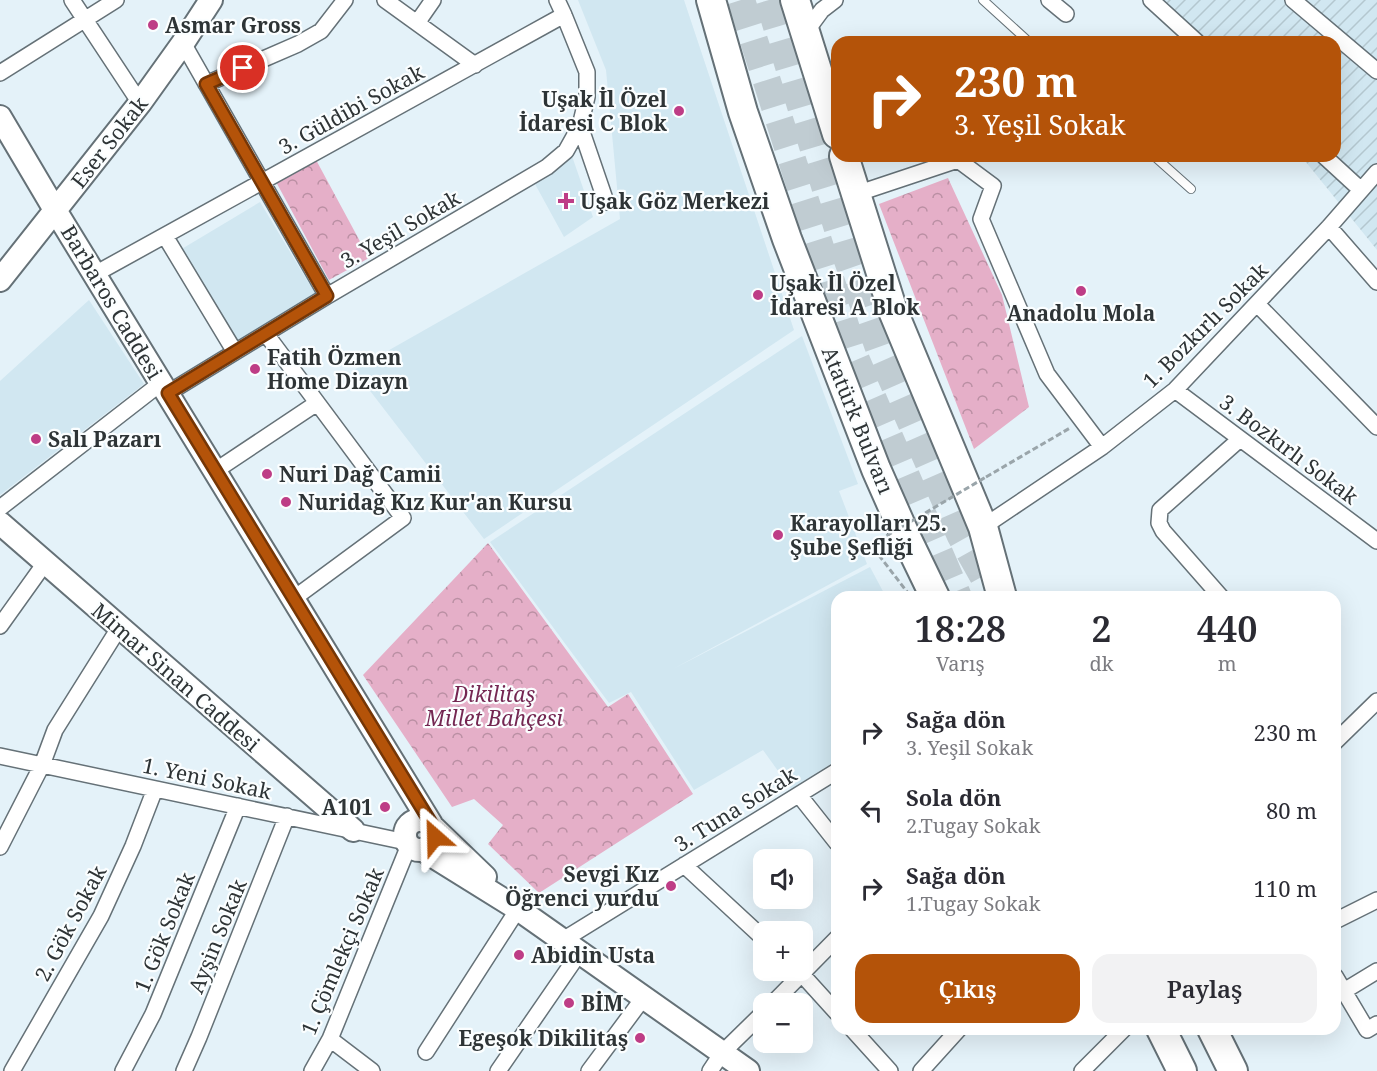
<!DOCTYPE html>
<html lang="tr">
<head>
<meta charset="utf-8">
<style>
  :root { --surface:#fff; --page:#f2f2f3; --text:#2b2b33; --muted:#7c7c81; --accent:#b45309 }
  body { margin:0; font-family:"Noto Serif",serif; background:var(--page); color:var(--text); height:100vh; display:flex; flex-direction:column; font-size:22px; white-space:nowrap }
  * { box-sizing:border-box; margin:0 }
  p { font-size:20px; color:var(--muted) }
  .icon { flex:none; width:33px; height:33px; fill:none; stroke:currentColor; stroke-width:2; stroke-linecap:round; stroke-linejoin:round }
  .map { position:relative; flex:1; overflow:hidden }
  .side { position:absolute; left:831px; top:591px; width:510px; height:444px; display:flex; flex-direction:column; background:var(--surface); border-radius:18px; box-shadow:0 6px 24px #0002 }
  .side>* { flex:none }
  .hud { position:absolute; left:831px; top:36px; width:510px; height:126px; border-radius:18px; box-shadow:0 6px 24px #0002; background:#b45309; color:#fff; overflow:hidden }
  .tools { position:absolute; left:753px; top:849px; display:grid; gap:12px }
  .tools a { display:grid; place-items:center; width:60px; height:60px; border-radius:12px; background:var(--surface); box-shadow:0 6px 24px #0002; font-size:30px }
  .pin { position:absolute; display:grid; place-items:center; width:51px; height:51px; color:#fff; margin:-26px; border:3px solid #fff; border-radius:50%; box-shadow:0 2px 6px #0007 }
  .me { position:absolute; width:66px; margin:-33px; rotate:335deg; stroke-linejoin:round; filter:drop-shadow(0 0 4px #0008) }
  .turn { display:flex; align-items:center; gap:21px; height:126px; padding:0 24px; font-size:27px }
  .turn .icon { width:78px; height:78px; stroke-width:2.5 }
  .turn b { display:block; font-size:42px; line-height:51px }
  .eta { display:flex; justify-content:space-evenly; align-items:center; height:102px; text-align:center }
  .eta b { font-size:36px; font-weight:600; line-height:42px }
  .cta { display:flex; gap:12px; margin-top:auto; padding:12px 24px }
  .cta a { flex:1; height:69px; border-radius:18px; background:var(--accent); color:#fff; font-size:24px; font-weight:600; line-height:69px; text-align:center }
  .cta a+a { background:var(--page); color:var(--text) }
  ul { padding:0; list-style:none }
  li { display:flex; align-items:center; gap:18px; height:78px; padding:0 24px }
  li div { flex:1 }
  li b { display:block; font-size:22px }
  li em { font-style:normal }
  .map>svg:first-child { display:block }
  .built { fill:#d1e7f1 }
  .industrial { fill:url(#industrial-furrows) }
  .park { fill:url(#park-crowns) }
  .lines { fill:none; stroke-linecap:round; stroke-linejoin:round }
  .highway-tunnel { stroke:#c0ccd2; stroke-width:28; stroke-dasharray:28 14; stroke-linecap:butt }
  .lane-casing { stroke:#657177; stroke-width:10 }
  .street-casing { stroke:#657177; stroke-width:18 }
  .secondary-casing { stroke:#657177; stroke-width:26 }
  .highway-casing { stroke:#657177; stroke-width:32 }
  .path { stroke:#9aa5aa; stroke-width:3; stroke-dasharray:6 3; stroke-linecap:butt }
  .lane { stroke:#fff; stroke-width:8 }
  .street { stroke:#fff; stroke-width:15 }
  .secondary { stroke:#fff; stroke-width:22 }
  .highway { stroke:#fff; stroke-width:28 }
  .path-bridge { stroke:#9aa5aa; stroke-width:3; stroke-dasharray:6 3; stroke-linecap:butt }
  .route-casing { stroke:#753606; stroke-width:15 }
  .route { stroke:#b45309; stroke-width:10 }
  .poi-dot { fill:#be3d86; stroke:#fbfeff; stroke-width:2 }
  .labels { text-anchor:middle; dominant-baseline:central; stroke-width:4.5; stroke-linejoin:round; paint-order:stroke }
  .poi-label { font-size:21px; font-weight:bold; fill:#2e3436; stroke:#fbfeff; text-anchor:start }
  .street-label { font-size:21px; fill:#2e3436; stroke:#fbfeff }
  .park-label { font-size:21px; font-style:italic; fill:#742752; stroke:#fbfeff }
</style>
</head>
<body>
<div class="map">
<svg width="1377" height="1071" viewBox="0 0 1377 1071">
  <defs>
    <pattern id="industrial-furrows" width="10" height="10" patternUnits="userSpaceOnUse" patternTransform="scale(1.5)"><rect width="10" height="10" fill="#d1e7f1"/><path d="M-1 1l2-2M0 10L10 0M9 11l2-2" fill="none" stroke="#b4c7cf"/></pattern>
    <pattern id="park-crowns" width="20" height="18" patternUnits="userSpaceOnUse" patternTransform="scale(1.5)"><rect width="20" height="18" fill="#e5afc8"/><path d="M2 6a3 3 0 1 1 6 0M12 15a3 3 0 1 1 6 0" fill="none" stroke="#ba8fa3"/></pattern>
  </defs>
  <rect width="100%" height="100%" fill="#e4f2f9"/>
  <path class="built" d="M578,0H684L794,330L484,539L354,370L620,219L606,70Z
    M572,156L593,217L564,237L535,184Z
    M260,202L316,295L236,343L180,250Z
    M89,300L144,384L0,495V381Z
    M802,336L858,484L839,491L867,564L673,669L870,567L886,597H837V760L791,789L763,750L694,790L631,692L609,703L490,542Z"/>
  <path class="industrial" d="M1162,0H1377V250L1301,156H1335V42H1209Z"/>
  <path class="park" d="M315,158L369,258L329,280L275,180Z
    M948,178L1002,295L1029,407L974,449L879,204Z
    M488,543L608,707L628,694L693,794L539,893L488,844L503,825L474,799L452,807L363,675Z"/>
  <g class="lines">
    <path class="highway-tunnel" d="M741,0L856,360L958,597
      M769,0L845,252L882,356L961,536L995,597"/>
    <defs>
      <path id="lane" d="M983,0L1029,42
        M1154,156L1191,189"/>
      <path id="street" d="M72,0L140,103
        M385,0L475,65
        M557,0L564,15L587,72V97L580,126L606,202
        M1049,0L1066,14
        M1151,0L1197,42
        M1293,0L1377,71
        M417,23L433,0
        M805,33L822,10L835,0
        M183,43L327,296
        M0,73L116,0
        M206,84L298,44L321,31L345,0
        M1324,156L1361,190
        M856,194L958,160L993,186L981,219L1047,374L1102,447
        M1329,227L1377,282
        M165,236L235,352
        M95,274L564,15
        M1257,304L1377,427
        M266,334L403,518L293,599
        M1175,390L1377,541
        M168,393L327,296L547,167L566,151L580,126
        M215,471L317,403
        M0,508L161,383
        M983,527L1102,447L1175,390L1329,227L1377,172
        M1221,597L1163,531L1159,523L1160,510L1240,439
        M0,626L45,563
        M1335,742L1377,701
        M0,756L406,842
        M799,795L837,843
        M0,847L42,765L55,730L119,628
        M684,865L764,939
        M1335,921L1377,900
        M563,940L837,771
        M798,970L837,1013
        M1335,976L1367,1030L1377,1024
        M1344,991L1377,971
        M772,1004L837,938
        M852,1029L890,1071
        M330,1039L372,1071
        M426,1052L518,909
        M12,1071L101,916L133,846L155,789
        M123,1071L153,1014L238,806
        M184,1071L199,1037L287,816
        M312,1071L330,1039L409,845
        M498,1071L580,952
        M589,1071L644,997
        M710,1071L722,1053L764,1012
        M921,1071L959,1029
        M1082,1071L1124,1029"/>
      <path id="secondary" d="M0,117L55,210L431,824
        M0,280L140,103L183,43L211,0
        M0,523L353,830
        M405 835a15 15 0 1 1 30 0a15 15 0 1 1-30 0Z
        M434,828L485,877
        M423,850L518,909L748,1071"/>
      <path id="highway" d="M711,0L743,112L787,239L876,469L906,537L935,597
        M795,0L837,134
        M844,156L893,311L983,527L1002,597
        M1161,1029L1182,1071
        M1212,1029L1233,1071"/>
    </defs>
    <use href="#lane" class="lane-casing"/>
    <use href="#street" class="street-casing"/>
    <use href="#secondary" class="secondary-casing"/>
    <use href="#highway" class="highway-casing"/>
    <path class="path" d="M986,477L1070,428
      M885,542L871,545L908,593"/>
    <use href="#lane" class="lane"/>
    <use href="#street" class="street"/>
    <use href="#secondary" class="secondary"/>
    <use href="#highway" class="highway"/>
    <path class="path-bridge" d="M871,545L986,477"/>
  </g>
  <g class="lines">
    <defs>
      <path id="route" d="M243,68L206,84L327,296L168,393L434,828L435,837"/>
    </defs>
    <use href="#route" class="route-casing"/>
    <use href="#route" class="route"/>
  </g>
  <g class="poi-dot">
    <circle cx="153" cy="25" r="6"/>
    <circle cx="679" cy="111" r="6"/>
    <path d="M563 192h6v6h6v6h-6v6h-6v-6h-6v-6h6z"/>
    <circle cx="1081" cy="291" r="6"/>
    <circle cx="758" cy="295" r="6"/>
    <circle cx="255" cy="369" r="6"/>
    <circle cx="36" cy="439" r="6"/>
    <circle cx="267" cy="474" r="6"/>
    <circle cx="286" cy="502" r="6"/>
    <circle cx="778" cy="535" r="6"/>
    <circle cx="385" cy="807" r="6"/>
    <circle cx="671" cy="886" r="6"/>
    <circle cx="519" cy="955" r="6"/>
    <circle cx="569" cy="1003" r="6"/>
    <circle cx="640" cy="1038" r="6"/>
  </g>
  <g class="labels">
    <g class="poi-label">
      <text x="165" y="25">Asmar Gross</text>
      <text x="667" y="99" text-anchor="end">Uşak İl Özel<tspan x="667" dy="24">İdaresi C Blok</tspan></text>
      <text x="580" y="201">Uşak Göz Merkezi</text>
      <text x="770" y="283">Uşak İl Özel<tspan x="770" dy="24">İdaresi A Blok</tspan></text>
      <text x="1081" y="313" text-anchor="middle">Anadolu Mola</text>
      <text x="267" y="357">Fatih Özmen<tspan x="267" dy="24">Home Dizayn</tspan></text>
      <text x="48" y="439">Salı Pazarı</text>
      <text x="279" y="474">Nuri Dağ Camii</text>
      <text x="298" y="502">Nuridağ Kız Kur'an Kursu</text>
      <text x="790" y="523">Karayolları 25.<tspan x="790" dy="24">Şube Şefliği</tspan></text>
      <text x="373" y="807" text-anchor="end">A101</text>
      <text x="659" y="874" text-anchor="end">Sevgi Kız<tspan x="659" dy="24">Öğrenci yurdu</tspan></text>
      <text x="531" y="955">Abidin Usta</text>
      <text x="581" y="1003">BİM</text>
      <text x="628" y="1038" text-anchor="end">Egeşok Dikilitaş</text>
    </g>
    <g class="street-label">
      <text transform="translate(351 109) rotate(-29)">3. Güldibi Sokak</text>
      <text transform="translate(109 142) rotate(-52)">Eser Sokak</text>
      <text transform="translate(400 229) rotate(-30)">3. Yeşil Sokak</text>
      <text transform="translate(112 302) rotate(59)">Barbaros Caddesi</text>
      <text transform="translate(1205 325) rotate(-45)">1. Bozkırlı Sokak</text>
      <text transform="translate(858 420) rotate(68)">Atatürk Bulvarı</text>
      <text transform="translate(1289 449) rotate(37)">3. Bozkırlı Sokak</text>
      <text transform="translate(176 677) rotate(41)">Mimar Sinan Caddesi</text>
      <text transform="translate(207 778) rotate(12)">1. Yeni Sokak</text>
      <text transform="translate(735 809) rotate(-32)">3. Tuna Sokak</text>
      <text transform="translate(70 923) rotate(-62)">2. Gök Sokak</text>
      <text transform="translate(164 932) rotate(-68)">1. Gök Sokak</text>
      <text transform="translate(217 936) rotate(-68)">Ayşin Sokak</text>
      <text transform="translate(342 951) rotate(-67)">1. Çömlekçi Sokak</text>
    </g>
    <g class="park-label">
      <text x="494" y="694">Dikilitaş<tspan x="494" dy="24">Millet Bahçesi</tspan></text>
    </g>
  </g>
</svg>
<div class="tools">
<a><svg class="icon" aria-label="sound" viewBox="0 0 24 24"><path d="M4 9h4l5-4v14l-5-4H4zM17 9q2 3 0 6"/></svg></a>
<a>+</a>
<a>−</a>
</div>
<div class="pin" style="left:243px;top:68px;background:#d93025"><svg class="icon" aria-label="arrive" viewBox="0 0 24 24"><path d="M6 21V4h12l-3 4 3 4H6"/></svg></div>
<svg class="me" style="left:435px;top:837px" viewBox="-20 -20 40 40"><path d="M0-17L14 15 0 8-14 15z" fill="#b45309" stroke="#fff" stroke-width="4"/></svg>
<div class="hud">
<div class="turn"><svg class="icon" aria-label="right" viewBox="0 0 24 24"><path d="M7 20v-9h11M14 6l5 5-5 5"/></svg><div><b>230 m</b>3. Yeşil Sokak</div></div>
</div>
<section class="side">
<div class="eta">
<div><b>18:28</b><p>Varış</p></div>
<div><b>2</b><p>dk</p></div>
<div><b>440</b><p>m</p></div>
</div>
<ul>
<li><svg class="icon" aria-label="right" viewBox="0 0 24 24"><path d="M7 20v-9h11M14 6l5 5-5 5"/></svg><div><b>Sağa dön</b><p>3. Yeşil Sokak</p></div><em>230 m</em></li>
<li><svg class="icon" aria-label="left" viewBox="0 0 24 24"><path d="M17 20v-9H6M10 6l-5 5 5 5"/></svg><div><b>Sola dön</b><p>2.Tugay Sokak</p></div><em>80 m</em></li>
<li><svg class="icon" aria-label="right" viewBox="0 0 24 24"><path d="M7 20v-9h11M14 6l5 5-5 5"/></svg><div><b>Sağa dön</b><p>1.Tugay Sokak</p></div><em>110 m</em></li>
</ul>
<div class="cta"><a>Çıkış</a><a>Paylaş</a></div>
</section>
</div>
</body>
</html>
